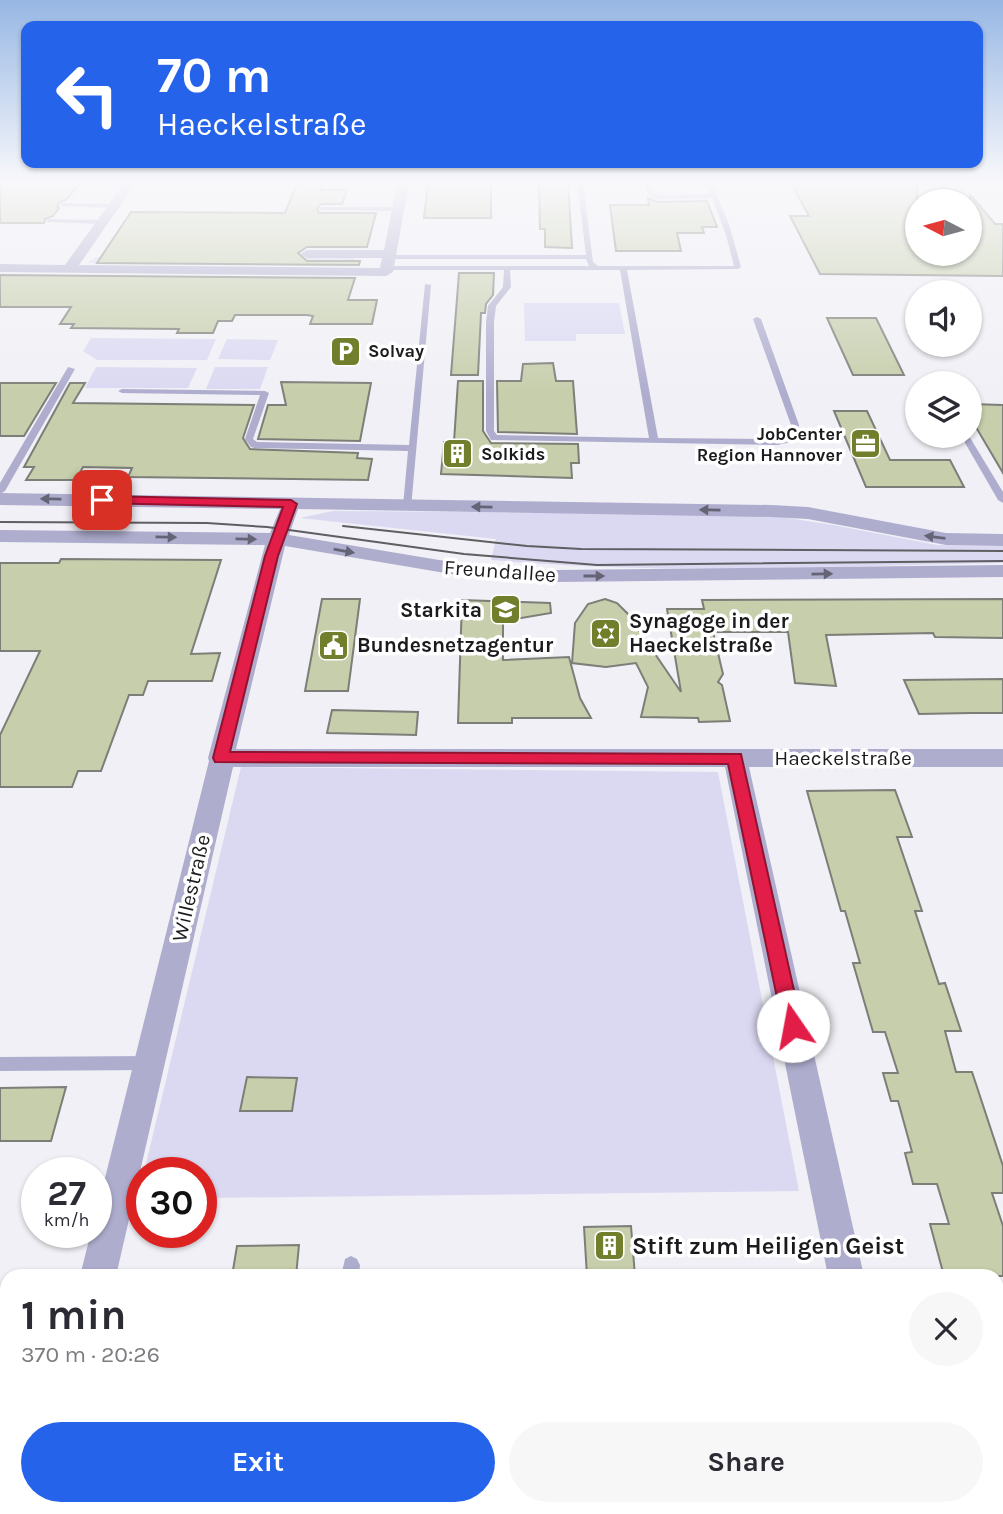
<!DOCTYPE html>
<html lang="en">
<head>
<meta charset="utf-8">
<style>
  :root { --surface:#fff; --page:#f7f7f7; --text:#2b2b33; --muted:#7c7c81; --accent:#2563eb }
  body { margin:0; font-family:Karla,sans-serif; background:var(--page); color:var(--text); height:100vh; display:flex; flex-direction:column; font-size:26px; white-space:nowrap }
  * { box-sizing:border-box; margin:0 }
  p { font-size:23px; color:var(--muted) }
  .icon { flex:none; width:38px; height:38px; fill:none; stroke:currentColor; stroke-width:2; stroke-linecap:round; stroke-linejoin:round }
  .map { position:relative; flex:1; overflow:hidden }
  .panel { position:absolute; left:0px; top:1269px; width:1004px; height:247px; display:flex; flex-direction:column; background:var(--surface); border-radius:21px 21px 0 0; box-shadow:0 2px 5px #0004 }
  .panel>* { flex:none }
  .hud { position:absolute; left:21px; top:21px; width:962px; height:147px; border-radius:14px; box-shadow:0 2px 5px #0004; background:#2563eb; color:#fff; overflow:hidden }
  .needle { width:46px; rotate:276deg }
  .controls { position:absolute; left:905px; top:189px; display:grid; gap:14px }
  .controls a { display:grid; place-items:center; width:77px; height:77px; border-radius:50%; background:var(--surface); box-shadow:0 2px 5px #0004; font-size:35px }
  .speed { position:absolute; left:21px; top:1157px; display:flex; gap:14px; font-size:35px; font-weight:700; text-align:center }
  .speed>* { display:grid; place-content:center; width:91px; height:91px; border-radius:50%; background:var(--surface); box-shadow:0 2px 5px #0004; line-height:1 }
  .speed small { font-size:18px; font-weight:400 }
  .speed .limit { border:10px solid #d22; background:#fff; color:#111 }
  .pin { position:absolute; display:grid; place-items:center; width:60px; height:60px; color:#fff; margin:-30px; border-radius:14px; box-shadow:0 4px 10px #0006 }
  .me { position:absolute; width:77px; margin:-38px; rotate:348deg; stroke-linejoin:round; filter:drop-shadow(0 0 5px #0008) }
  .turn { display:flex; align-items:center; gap:24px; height:147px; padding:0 21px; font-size:32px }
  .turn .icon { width:91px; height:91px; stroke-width:2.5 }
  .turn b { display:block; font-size:49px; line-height:60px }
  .round { display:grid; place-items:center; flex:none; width:74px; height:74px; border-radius:37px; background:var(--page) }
  .summary { display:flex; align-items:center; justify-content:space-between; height:119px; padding:0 21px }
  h1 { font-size:42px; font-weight:700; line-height:52px }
  .button { display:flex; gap:14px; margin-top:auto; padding:14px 21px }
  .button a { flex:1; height:80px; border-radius:42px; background:var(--accent); color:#fff; font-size:28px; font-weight:700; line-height:80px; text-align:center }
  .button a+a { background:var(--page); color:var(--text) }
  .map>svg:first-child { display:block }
  .green { fill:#dbd9f2 }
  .building { fill:#c6ceab; stroke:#7c7e78; stroke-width:2 }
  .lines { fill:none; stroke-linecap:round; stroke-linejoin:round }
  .service { fill:#afadce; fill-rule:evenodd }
  .minor { fill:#afadce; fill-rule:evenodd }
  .tram { stroke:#5f5e62; stroke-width:2 }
  .oneway { fill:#656476 }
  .route { fill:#e11d48; stroke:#92132f; stroke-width:2 }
  .labels { text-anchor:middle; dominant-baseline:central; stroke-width:7; stroke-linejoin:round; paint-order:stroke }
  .far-poi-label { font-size:18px; font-weight:bold; fill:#1b1a1d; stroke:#fff; text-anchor:start }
  .street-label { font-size:21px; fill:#1b1a1d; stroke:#fff }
  .poi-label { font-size:21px; font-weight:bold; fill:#1b1a1d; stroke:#fff; text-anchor:start }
  .near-poi-label { font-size:24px; font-weight:bold; fill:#1b1a1d; stroke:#fff; text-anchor:start }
</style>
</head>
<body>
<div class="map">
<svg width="1003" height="1514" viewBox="0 0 1003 1514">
  <rect width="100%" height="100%" fill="#f0f0f6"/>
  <path class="green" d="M96,257L352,258L360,261L350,266L87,263Z
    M524,303H619L625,334H576V341H525Z
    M91,338L216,339L207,360H97L83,351Z
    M227,339L278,340L270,360L218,359Z
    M96,367L197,368L188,388H85Z
    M215,367H268L260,389H206Z
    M333,511L727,514L781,517L833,525L937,545L1003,546V563C833,566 661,575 491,560L496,539L300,518Z
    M241,767L718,772L799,1191L201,1198V1172H144Z"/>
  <path class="building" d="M0,183H80L66,200L60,202L57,206L59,208L53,216L45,219L44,223H0Z
    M297,183H323L321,190H347L342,204H321L317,209L319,213H376L367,247H307L298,253L307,261H360L359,265L97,263L131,212L285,213Z
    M428,183H491V218H424Z
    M539,183H568L572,248L545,247V229H540Z
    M791,183H917V254H970V194L995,224H1003V276L820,274L790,216H809Z
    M648,198L657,202L707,201L717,227H702L704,233H677L681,251H616L610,205H649Z
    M459,273H494L493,295L486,304L485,313H481L478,375H451Z
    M0,275L355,278L348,300H377L372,324H310L313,316L307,315H235L232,321H218L213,333H177L179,329L71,328L74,324H60L71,307H0Z
    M827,318H876L904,375H853Z
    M553,363L556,381H573L577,434L498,432L497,381H521L523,364Z
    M458,381H483V431L491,443L578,444L579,463H571L572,478L441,474L444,442H454Z
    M281,382L371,383L360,441L258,439L268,405H286Z
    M0,383H56L24,436H0Z
    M70,383H85L73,403L254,405L243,438L250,449L358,453L357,458L372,459L368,480L128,477L132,468L83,467L76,480H26L34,467H24Z
    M970,404L1003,405V473L970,417Z
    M834,411H867L890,460H950L964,487H866Z
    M61,559L221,560L191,654L220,653L212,681H148L143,695H129L101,771H78L72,787H0V735L40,651H0V563H59Z
    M322,599H360L348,691H305Z
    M605,599L617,603L627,613L681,692L667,609H704L702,600L1003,599V638L935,637L933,633L826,635L836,686L795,683L788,632H713L723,674L718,682L722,685L730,721L699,722L698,718L641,717L648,687L636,663L606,667L572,663L575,623L588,604Z
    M462,600L550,603L551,613L503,621V660L569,657L580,698L591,718H512V723H458Z
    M1003,679V713H971L919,714L904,680Z
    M332,710L418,712L416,735L327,733Z
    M895,790L912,837H897L922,911H915L939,984L945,983L961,1031H945L956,1072H972L1003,1166V1193H992L1003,1226V1276H944L930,1224H949L937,1184H913L905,1153L912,1152L898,1101H891L883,1073H898L885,1032H873L853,963H860L845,911H841L807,791Z
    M247,1077L297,1078L292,1111H240Z
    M66,1087L51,1141H0V1088Z
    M631,1226L635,1276H587L584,1227Z
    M299,1245L296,1276H232L237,1246Z"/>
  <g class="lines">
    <path class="service" d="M577,183H583L593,262L598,266H734L726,235L712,198L657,199L648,195L645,183H649L653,193L658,195L710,194L705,183H711L729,224L741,267L738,269L627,270L658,438L777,439L789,437L791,425L753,319L757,317L761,319L799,425L796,441L777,445L491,440L486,431V322L488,306L503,287L504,270H387L384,268L387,266H589L586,259H390L387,257L390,255H586ZM510,270H620L649,438L497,435L494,431V322L496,306L511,287Z
      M62,203L113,204L116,206L113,208L60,206Z
      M321,207H399L402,209L399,211L319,210Z
      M49,219L101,220L104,222L101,224L47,222L46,221Z
      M425,284L431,285L411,508H405L403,506L408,451L254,448L251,447L245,439L260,395L122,393L118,391L122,389L265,391L269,393L253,439L257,442L409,445Z
      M68,367L75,369L5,491L0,494V483Z
      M961,436H969L1003,492V503L998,500Z
      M150,1056L156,1058L158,1063L156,1068L150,1070L0,1071V1057Z
      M351,1256L357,1259L360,1265L359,1276H341L345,1259Z
      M319,1508H339L338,1514H318Z"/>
    <path class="minor" d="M124,183H136L79,265L380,268L382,258H307L300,254L307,250H384L397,183H409L393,272L386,276L0,272V264L65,265Z
      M0,493L771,505L808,507L946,533L1003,534V546L946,545L808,519L771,517L298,509L289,535L463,564L557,570L1003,565V577L557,582L463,576L285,546L236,749H1003V767H749L864,1276H828L725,767H233L116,1276H80L91,1232H96V1214L209,761L208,758L265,545L0,542V530L270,533L280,509L0,505Z
      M19,1508H60L59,1514H17Z
      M876,1508H917L918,1514H876Z"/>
    <path class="tram" d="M0,522L207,523L267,527L464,554L597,565L1003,561
      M343,526L527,546L581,549L1003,551"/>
  </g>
  <defs><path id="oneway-solid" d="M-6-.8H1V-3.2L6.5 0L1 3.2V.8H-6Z" transform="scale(1.75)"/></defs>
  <g class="oneway">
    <use href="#oneway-solid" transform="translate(51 499) rotate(-179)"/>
    <use href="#oneway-solid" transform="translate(482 507) rotate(-179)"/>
    <use href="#oneway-solid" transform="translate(710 510) rotate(-179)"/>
    <use href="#oneway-solid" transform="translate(166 537) rotate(1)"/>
    <use href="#oneway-solid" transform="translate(935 537) rotate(-173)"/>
    <use href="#oneway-solid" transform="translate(246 539) rotate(1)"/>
    <use href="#oneway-solid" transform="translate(344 551) rotate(10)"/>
    <use href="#oneway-solid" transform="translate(822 574) rotate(-1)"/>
    <use href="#oneway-solid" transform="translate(594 576)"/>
  </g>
  <linearGradient id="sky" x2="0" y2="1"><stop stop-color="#97b7e4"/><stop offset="0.46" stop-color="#f8f8fb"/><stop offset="1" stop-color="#f8f8fb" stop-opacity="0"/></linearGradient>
  <rect width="1003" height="395" fill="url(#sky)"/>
  <path class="route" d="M102,496L291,500L297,504L278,556L230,752L741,754L802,1026L800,1032L793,1035L786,1032L783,1026L728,764L215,762L213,758L265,556L283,507L97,503V498Z"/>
  <defs>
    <symbol id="parking-square" viewBox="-11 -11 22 22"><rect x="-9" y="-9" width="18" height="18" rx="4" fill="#717e2c" stroke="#fff"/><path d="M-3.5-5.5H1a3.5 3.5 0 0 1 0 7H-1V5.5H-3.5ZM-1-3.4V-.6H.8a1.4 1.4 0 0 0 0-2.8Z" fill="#fff"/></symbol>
    <symbol id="office-square" viewBox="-11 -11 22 22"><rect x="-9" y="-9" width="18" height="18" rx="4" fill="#717e2c" stroke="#fff"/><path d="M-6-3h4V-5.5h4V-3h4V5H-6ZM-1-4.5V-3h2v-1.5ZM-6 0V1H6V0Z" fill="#fff"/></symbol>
    <symbol id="building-square" viewBox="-11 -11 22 22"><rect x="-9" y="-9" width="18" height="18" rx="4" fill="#717e2c" stroke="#fff"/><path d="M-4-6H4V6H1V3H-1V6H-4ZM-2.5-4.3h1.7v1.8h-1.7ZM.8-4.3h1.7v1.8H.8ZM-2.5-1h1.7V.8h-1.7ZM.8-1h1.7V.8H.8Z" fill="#fff"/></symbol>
    <symbol id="school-square" viewBox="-11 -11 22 22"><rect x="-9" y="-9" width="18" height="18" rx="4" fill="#717e2c" stroke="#fff"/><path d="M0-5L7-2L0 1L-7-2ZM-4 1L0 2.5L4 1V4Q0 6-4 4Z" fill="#fff"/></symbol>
    <symbol id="synagogue-square" viewBox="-11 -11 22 22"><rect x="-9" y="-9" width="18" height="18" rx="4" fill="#717e2c" stroke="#fff"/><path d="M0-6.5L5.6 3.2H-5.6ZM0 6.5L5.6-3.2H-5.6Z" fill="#fff"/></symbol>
    <symbol id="civic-square" viewBox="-11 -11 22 22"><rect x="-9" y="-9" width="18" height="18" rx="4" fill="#717e2c" stroke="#fff"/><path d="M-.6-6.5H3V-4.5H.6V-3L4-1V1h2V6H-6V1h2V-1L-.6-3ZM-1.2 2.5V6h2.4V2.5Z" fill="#fff"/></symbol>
  </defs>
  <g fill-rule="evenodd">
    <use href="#parking-square" x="328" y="334" width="35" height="35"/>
    <use href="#office-square" x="848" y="426" width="35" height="35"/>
    <use href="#building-square" x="440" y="436" width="35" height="35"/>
    <use href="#school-square" x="488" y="592" width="35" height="35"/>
    <use href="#synagogue-square" x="588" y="616" width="35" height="35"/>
    <use href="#civic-square" x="316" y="628" width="35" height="35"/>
    <use href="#building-square" x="592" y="1228" width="35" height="35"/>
  </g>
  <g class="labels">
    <g class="far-poi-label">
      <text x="368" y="351">Solvay</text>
      <text x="842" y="434" text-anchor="end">JobCenter<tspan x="842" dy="21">Region Hannover</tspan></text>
      <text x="481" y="454">Solkids</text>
    </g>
    <g class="street-label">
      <text transform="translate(500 571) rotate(4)">Freundallee</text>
      <text x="843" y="758">Haeckelstraße</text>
      <text transform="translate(191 888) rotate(-77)">Willestraße</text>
    </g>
    <g class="poi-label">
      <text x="482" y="610" text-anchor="end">Starkita</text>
      <text x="629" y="621">Synagoge in der<tspan x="629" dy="24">Haeckelstraße</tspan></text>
      <text x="357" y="645">Bundesnetzagentur</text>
    </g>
    <g class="near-poi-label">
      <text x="632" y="1246">Stift zum Heiligen Geist</text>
    </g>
  </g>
</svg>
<div class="controls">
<a><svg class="needle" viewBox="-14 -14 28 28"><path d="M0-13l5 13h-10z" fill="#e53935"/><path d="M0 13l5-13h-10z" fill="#7c7c81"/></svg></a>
<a><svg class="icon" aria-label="sound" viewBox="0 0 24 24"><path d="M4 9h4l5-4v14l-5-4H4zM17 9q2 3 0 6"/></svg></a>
<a><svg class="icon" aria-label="layers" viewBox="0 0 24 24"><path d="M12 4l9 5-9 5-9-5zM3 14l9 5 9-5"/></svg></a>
</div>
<div class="speed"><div>27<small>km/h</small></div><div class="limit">30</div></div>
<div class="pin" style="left:102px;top:500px;background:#d93025"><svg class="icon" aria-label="arrive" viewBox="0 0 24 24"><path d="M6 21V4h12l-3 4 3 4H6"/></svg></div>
<svg class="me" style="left:793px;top:1026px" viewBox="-20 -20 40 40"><circle r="19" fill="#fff"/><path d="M0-13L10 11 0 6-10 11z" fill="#e11d48"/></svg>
<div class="hud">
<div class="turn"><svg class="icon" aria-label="left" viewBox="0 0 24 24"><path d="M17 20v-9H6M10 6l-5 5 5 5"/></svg><div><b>70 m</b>Haeckelstraße</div></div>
</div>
<section class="panel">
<div class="summary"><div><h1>1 min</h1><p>370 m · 20:26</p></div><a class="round"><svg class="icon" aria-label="close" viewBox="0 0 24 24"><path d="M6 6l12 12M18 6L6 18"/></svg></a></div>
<div class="button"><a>Exit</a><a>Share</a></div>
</section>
</div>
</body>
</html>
